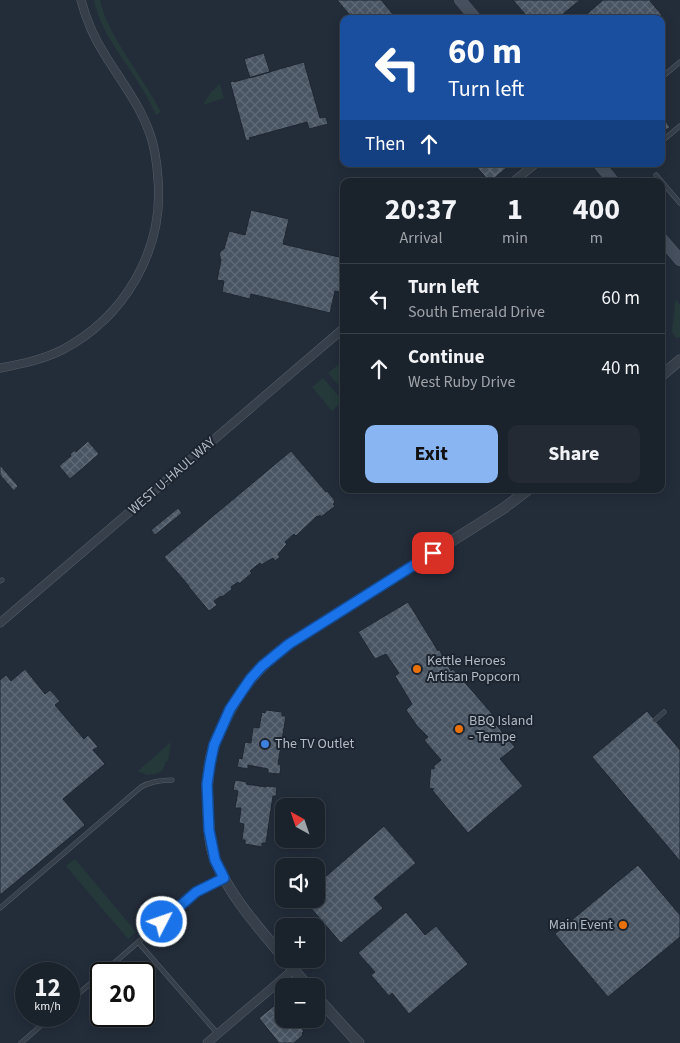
<!DOCTYPE html>
<html lang="en">
<head>
<meta charset="utf-8">
<style>
  :root { --surface:#1a222c; --page:#232a34; --text:#f1f3f6; --muted:#9fa4a9; --line:#383f48; --accent:#89b6f3 }
  body { margin:0; font-family:"Source Sans 3",sans-serif; background:var(--page); color:var(--text); height:100vh; display:flex; flex-direction:column; font-size:19px; white-space:nowrap }
  * { box-sizing:border-box; margin:0 }
  p { font-size:16px; color:var(--muted) }
  .icon { flex:none; width:28px; height:28px; fill:none; stroke:currentColor; stroke-width:2; stroke-linecap:round; stroke-linejoin:round }
  .map { position:relative; flex:1; overflow:hidden }
  .side { position:absolute; left:340px; top:178px; width:325px; height:315px; display:flex; flex-direction:column; background:var(--surface); border-radius:10px; box-shadow:0 2px 12px #0003,0 0 0 1px var(--line) }
  .side>* { flex:none }
  .top-card { position:absolute; left:340px; top:15px; width:325px; height:152px; border-radius:10px; box-shadow:0 2px 12px #0003,0 0 0 1px var(--line); background:#1a4fa0; color:#fff; overflow:hidden }
  .needle { width:32px; rotate:320deg }
  .fabs { position:absolute; left:275px; top:798px; display:grid; gap:10px }
  .fabs a { display:grid; place-items:center; width:50px; height:50px; border-radius:10px; background:var(--surface); box-shadow:0 2px 12px #0003,0 0 0 1px var(--line); font-size:25px }
  .speed { position:absolute; left:15px; top:962px; display:flex; gap:10px; font-size:25px; font-weight:700; text-align:center }
  .speed>* { display:grid; place-content:center; width:65px; height:65px; border-radius:50%; background:var(--surface); box-shadow:0 2px 12px #0003,0 0 0 1px var(--line); line-height:1 }
  .speed small { font-size:12px; font-weight:400 }
  .speed .limit { border:2px solid #111; border-radius:8px; background:#fff; color:#111 }
  .pin { position:absolute; display:grid; place-items:center; width:42px; height:42px; color:#fff; margin:-21px; border-radius:10px; box-shadow:0 2px 8px #0006 }
  .me { position:absolute; width:55px; margin:-28px; rotate:49deg; stroke-linejoin:round; filter:drop-shadow(0 0 4px #0008) }
  .turn { display:flex; align-items:center; gap:18px; height:105px; padding:0 25px; font-size:22px }
  .turn .icon { width:65px; height:65px; stroke-width:2.5 }
  .turn b { display:block; font-size:35px; line-height:42px }
  .then { display:flex; align-items:center; height:48px; padding:0 25px; background:#0003; gap:10px; font-size:19px }
  .eta { display:flex; justify-content:space-evenly; align-items:center; height:85px; text-align:center }
  .eta b { font-size:30px; font-weight:700; line-height:35px }
  .cta { display:flex; gap:10px; margin-top:auto; padding:10px 25px }
  .cta a { flex:1; height:58px; border-radius:10px; background:var(--accent); color:#111; font-size:20px; font-weight:700; line-height:58px; text-align:center }
  .cta a+a { background:var(--page); color:var(--text) }
  ul { padding:0; list-style:none }
  li { display:flex; align-items:center; gap:15px; height:70px; padding:0 25px; border-top:1px solid var(--line) }
  li div { flex:1 }
  li b { display:block; font-size:19px }
  li em { font-style:normal }
  .map>svg:first-child { display:block }
  .grass { fill:#25393b }
  .building { fill:url(#building-cross-hatch); stroke:#1e2631 }
  .lines { fill:none; stroke-linecap:round; stroke-linejoin:round }
  .service-casing { stroke:#555d68; stroke-width:5 }
  .minor-casing { stroke:#555d68; stroke-width:9 }
  .tertiary-casing { stroke:#555d68; stroke-width:11 }
  .secondary-casing { stroke:#555d68; stroke-width:12 }
  .service { stroke:#363f4a; stroke-width:4 }
  .minor { stroke:#363f4a; stroke-width:8 }
  .tertiary { stroke:#363f4a; stroke-width:10 }
  .secondary { stroke:#454f5d; stroke-width:11 }
  .route-casing { stroke:#114b97; stroke-width:12 }
  .route { stroke:#1a73e8; stroke-width:9 }
  .food-dot { fill:#e8710a; stroke:#1c242f; stroke-width:2 }
  .shop-dot { fill:#3f7fe0; stroke:#1c242f; stroke-width:2 }
  .labels { text-anchor:middle; dominant-baseline:central; stroke-width:4; stroke-linejoin:round; paint-order:stroke }
  .street-label { font-size:14px; fill:#b2bac6; stroke:#1c242f }
  .poi-label { font-size:14px; fill:#b2bac6; stroke:#1c242f; text-anchor:start }
</style>
</head>
<body>
<div class="map">
<svg width="680" height="1043" viewBox="0 0 680 1043">
  <defs>
    <pattern id="building-cross-hatch" width="8" height="8" patternUnits="userSpaceOnUse" patternTransform="scale(1.25)"><rect width="8" height="8" fill="#495563"/><path d="M0 0l8 8M0 8l8-8" fill="none" stroke="#616b78"/></pattern>
  </defs>
  <rect width="100%" height="100%" fill="#232d3a"/>
  <path class="grass" d="M94,0H100C107,31 129,58 145,85C151,94 156,103 161,112L156,115C152,107 148,98 143,90C126,61 101,34 94,0Z
    M220,84L224,98L203,105L211,92Z
    M676,300L680,304V337L676,338L672,332L675,302Z
    M339,364L344,369V392L328,373Z
    M323,378L343,401L332,411L312,387Z
    M171,742L168,761H166C163,773 159,774 147,775L141,772L140,773L138,771Z
    M75,859L136,932L128,939L66,866Z"/>
  <path class="building" d="M337,0H381L397,19H353Z
    M513,0H580L557,19H529Z
    M603,0H651L650,1L662,15L658,19H581Z
    M264,53L270,72L250,78L244,59Z
    M304,62L320,118L326,117L328,124L309,129L307,122L249,138L250,140L246,141L230,82L233,81L234,82Z
    M661,116L670,127L661,134Z
    M474,164H511L491,181H489Z
    M251,210L289,219L283,244L343,258L341,267L344,268V293L335,291L330,313L251,294L250,299L222,292L224,281L217,280L221,260L219,254L222,250L224,249L229,231L245,235Z
    M88,441L99,454L70,479L59,466L71,456L70,454L75,450L76,452Z
    M291,451L326,492L327,491L335,501L334,502L335,503L333,504L335,506L321,517L320,515L318,517L317,516L296,536L294,534L285,542L287,544L278,554L280,557L275,561L273,558L261,565L260,563L250,571L252,573L239,584L238,582L231,587L232,589L222,597L221,596L214,601L217,605L209,611L188,586H189L164,557Z
    M0,465L18,486L14,491L0,475Z
    M178,508L182,513L155,535L151,530Z
    M408,602L438,651L439,649L451,671L453,669L494,716L491,719L515,747L500,759L523,786L468,833L432,790L434,789L429,788L431,768L434,769V766L441,760L424,740L428,737L417,726L406,710L412,704L395,676L399,673L386,654L375,659L358,632Z
    M25,669L45,694L50,690L60,701L55,705L84,739L88,735L98,747L93,750L105,764L63,799L85,825L0,895V680L6,675L11,681Z
    M266,710L282,712V716H286L278,764L281,765L280,774L268,773V769L248,765V769L237,767L239,758L242,759L245,742L251,743L253,727L259,728L262,712L265,713Z
    M647,711L680,750V861L592,757Z
    M235,780L247,782L246,784L266,787V786L277,787L276,796H273L266,843H262V847L245,844V840H242L244,824L239,823L241,808H235L238,791L233,790Z
    M384,826L416,863L374,898L383,908L341,943L303,899H316V885Z
    M638,865L680,915V937L608,997L555,934Z
    M406,912L425,935L436,926L468,964L409,1014L392,993L389,996L371,975L375,972L358,953Z
    M280,1001L284,1006V1019H294L304,1031L302,1033L303,1035L294,1043H279L259,1018Z"/>
  <g class="lines">
    <defs>
      <path id="service" d="M661,78L680,62
        M661,142L680,126
        M656,175L680,203
        M0,581L2,580
        M655,720L664,712
        M0,908L141,787C151,781 161,781 172,780
        M138,942L218,1034
        M69,1002L196,892L223,879
        M21,1043L52,1016"/>
      <path id="minor" d="M514,181L535,164
        M0,368C21,364 42,360 62,350C125,317 164,250 158,179C157,164 155,148 150,134C140,105 121,81 105,55C94,38 86,19 81,0
        M0,623L344,328
        M207,1043L293,970"/>
      <path id="tertiary" d="M661,376L680,360
        M284,958C259,928 232,899 216,862C209,846 209,827 208,810C207,788 207,767 214,746C216,739 220,732 223,725C239,689 258,667 289,644L504,508L529,489
        M284,959L308,986
        M316,996L352,1036L359,1043"/>
      <path id="secondary" d="M460,0L476,19
        M599,164L613,181
        M661,238L680,260"/>
    </defs>
    <use href="#service" class="service-casing"/>
    <use href="#minor" class="minor-casing"/>
    <use href="#tertiary" class="tertiary-casing"/>
    <use href="#secondary" class="secondary-casing"/>
    <use href="#service" class="service"/>
    <use href="#minor" class="minor"/>
    <use href="#tertiary" class="tertiary"/>
    <use href="#secondary" class="secondary"/>
  </g>
  <g class="lines">
    <defs>
      <path id="route" d="M162,922L196,892L224,878L215,860L209,830L207,784L210,764L214,745L230,709L242,691L251,678L262,666L289,644L433,553"/>
    </defs>
    <use href="#route" class="route-casing"/>
    <use href="#route" class="route"/>
  </g>
  <g class="food-dot">
    <circle cx="417" cy="669" r="5"/>
    <circle cx="459" cy="729" r="5"/>
    <circle cx="623" cy="925" r="5"/>
  </g>
  <circle class="shop-dot" cx="265" cy="744" r="5"/>
  <g class="labels">
    <g class="street-label">
      <text transform="translate(172 476) rotate(-41)">WEST U-HAUL WAY</text>
    </g>
    <g class="poi-label">
      <text x="427" y="661">Kettle Heroes<tspan x="427" dy="16">Artisan Popcorn</tspan></text>
      <text x="469" y="721">BBQ Island<tspan x="469" dy="16">- Tempe</tspan></text>
      <text x="275" y="744">The TV Outlet</text>
      <text x="613" y="925" text-anchor="end">Main Event</text>
    </g>
  </g>
</svg>
<div class="fabs">
<a><svg class="needle" viewBox="-14 -14 28 28"><path d="M0-13l5 13h-10z" fill="#e53935"/><path d="M0 13l5-13h-10z" fill="#9fa4a9"/></svg></a>
<a><svg class="icon" aria-label="sound" viewBox="0 0 24 24"><path d="M4 9h4l5-4v14l-5-4H4zM17 9q2 3 0 6"/></svg></a>
<a>+</a>
<a>−</a>
</div>
<div class="speed"><div>12<small>km/h</small></div><div class="limit">20</div></div>
<div class="pin" style="left:433px;top:553px;background:#d93025"><svg class="icon" aria-label="arrive" viewBox="0 0 24 24"><path d="M6 21V4h12l-3 4 3 4H6"/></svg></div>
<svg class="me" style="left:162px;top:922px" viewBox="-20 -20 40 40"><circle r="17" fill="#1a73e8" stroke="#fff" stroke-width="3"/><path d="M0-11L8 9 0 5-8 9z" fill="#fff"/></svg>
<div class="top-card">
<div class="turn"><svg class="icon" aria-label="left" viewBox="0 0 24 24"><path d="M17 20v-9H6M10 6l-5 5 5 5"/></svg><div><b>60 m</b>Turn left</div></div>
<div class="then">Then<svg class="icon" aria-label="ahead" viewBox="0 0 24 24"><path d="M12 20V5M6 11l6-6 6 6"/></svg></div>
</div>
<section class="side">
<div class="eta">
<div><b>20:37</b><p>Arrival</p></div>
<div><b>1</b><p>min</p></div>
<div><b>400</b><p>m</p></div>
</div>
<ul>
<li><svg class="icon" aria-label="left" viewBox="0 0 24 24"><path d="M17 20v-9H6M10 6l-5 5 5 5"/></svg><div><b>Turn left</b><p>South Emerald Drive</p></div><em>60 m</em></li>
<li><svg class="icon" aria-label="ahead" viewBox="0 0 24 24"><path d="M12 20V5M6 11l6-6 6 6"/></svg><div><b>Continue</b><p>West Ruby Drive</p></div><em>40 m</em></li>
</ul>
<div class="cta"><a>Exit</a><a>Share</a></div>
</section>
</div>
</body>
</html>
